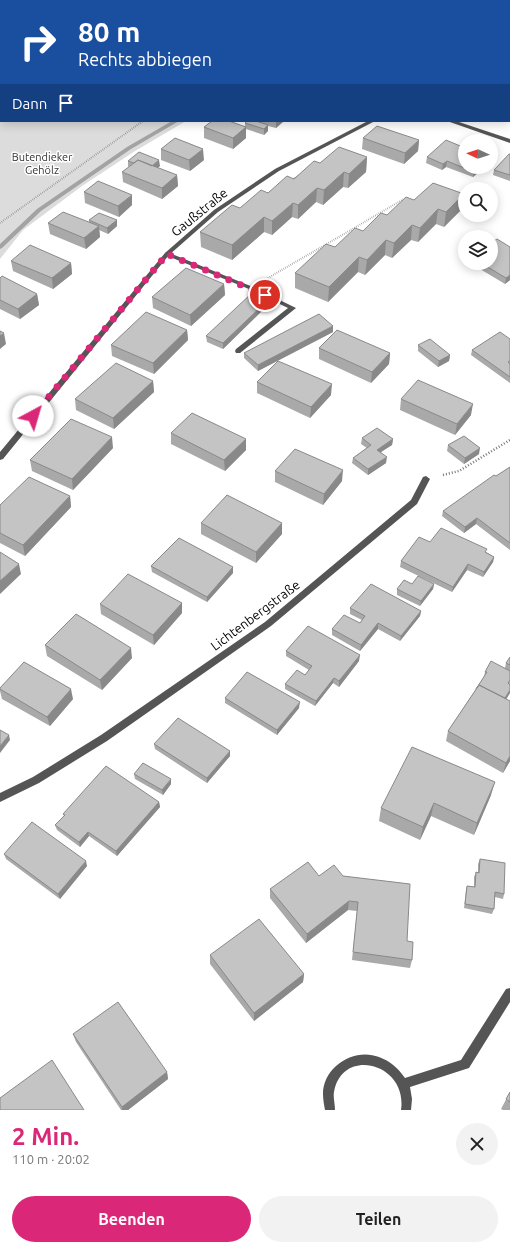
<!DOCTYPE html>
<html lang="de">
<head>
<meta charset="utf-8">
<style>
  :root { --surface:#fff; --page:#f2f2f2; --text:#222; --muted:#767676; --accent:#db2777 }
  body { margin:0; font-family:Ubuntu,sans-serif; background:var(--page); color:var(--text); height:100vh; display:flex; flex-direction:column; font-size:15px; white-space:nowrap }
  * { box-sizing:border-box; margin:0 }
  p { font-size:13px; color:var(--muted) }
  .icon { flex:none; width:22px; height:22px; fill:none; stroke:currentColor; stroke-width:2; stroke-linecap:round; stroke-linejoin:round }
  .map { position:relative; height:1110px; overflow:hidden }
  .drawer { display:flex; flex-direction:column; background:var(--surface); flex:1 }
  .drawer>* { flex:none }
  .hud { position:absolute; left:0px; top:0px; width:510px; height:122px; box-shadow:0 2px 10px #0003; background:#1a4fa0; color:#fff; overflow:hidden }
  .needle { width:26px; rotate:273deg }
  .fabs { position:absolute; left:458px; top:134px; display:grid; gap:8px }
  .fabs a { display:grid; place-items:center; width:40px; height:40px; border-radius:50%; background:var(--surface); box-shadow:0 2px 10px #0003; font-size:20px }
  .pin { position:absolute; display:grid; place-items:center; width:34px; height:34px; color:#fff; margin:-17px; border:2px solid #fff; border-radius:50%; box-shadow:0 1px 4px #0007 }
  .me { position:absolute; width:44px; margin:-22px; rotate:39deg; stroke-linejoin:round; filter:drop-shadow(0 0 3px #0008) }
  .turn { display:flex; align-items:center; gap:14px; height:84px; padding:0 12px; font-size:18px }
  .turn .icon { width:52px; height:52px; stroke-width:2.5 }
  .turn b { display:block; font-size:28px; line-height:34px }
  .then { display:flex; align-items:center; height:38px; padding:0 12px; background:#0003; gap:8px; font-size:15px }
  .round { display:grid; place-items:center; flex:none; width:42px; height:42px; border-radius:21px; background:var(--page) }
  .summary { display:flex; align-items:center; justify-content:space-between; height:68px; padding:0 12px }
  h1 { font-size:24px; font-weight:700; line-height:30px; color:var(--accent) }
  .cta { display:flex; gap:8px; margin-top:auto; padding:8px 12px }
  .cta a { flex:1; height:46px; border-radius:24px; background:var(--accent); color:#fff; font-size:16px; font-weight:700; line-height:46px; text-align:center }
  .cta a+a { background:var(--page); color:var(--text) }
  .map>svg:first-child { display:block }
  .green { fill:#dcdcdc }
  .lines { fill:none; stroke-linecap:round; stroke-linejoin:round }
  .stream { fill:#a3a3a3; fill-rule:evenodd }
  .path-far1 { stroke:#777; stroke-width:2; stroke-dasharray:0.5 1.5; stroke-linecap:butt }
  .path { stroke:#777; stroke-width:2.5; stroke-dasharray:1 2; stroke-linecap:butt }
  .lane { fill:#555; fill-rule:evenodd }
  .street { fill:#555; fill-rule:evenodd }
  .wall { fill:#a9a9a9 }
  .shaded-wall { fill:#898989 }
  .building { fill:#c4c4c4; stroke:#898989 }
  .route { stroke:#db2777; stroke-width:7; stroke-dasharray:0 12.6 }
  .labels { text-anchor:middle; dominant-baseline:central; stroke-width:3; stroke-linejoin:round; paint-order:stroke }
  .far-park-label { font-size:11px; fill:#333; stroke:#fff }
  .street-label { font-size:13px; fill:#000; stroke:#fff }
</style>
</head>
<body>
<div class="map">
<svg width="510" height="1110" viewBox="0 0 510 1110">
  <rect width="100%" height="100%" fill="#fff"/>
  <path class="green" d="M0,0L94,1H1V121H186L135,151L82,186L23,230L0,259Z"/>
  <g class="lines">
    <path class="stream" d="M172,121H179L131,149L41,211L2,248L0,249V244L37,209L127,147Z"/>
    <path class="path-far1" d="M0,223L143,121
      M268,278L404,199"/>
    <path class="path" d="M443,475L459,471L510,440"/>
    <path class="lane" d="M167,252L253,287L296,308L240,353H236L235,351L236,349L288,308L249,289L165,255V253Z"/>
    <path class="street" d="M107,0H115L116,1H108Z
      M368,121H375L279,171L218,212L169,255L3,459L0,460V452L165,253L214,210L275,169Z
      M447,121H456L510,139V143Z
      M426,476L430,479L417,504L271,626L107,741L39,783L0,802V793L33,777L101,735L265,622L411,500L423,477Z
      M510,988V1002L469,1068L410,1087L412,1099L411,1110H401C408,1063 342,1046 334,1092C333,1097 335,1104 335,1110H325C324,1105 323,1099 323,1094C323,1067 354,1047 379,1057C390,1061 398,1068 405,1078L461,1060L506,989Z"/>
  </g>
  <path class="wall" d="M143,0H197L198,1H146Z
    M247,121H284L276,128L268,126V131L264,135L246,129V138L233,149L204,138V127H245V123Z
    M363,138L419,140L418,151L404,164L362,149Z
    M161,149L204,160L190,171L161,160Z
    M510,154V181L493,175L494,170Z
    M367,157L366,172L348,188L343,187L323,205L316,202L298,219L292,217L272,235L264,232L232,260L201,247L200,232L240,208L320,163Z
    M427,157L485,167L473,177L446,167L442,170L426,163Z
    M128,161L160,166L157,168L177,175L178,186L162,199L123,182L122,172L129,167L128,166Z
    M84,192L132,205L119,217L85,203Z
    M414,200L462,209L444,227L436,224L418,242L411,240L392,258L385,255L365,275L358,272L328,302L295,288V273L335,247L363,231L387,215Z
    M89,220H117V226L108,234L99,230L100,237L86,249L50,234L48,223L89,222Z
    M11,261L71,263L72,274L53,289L13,271Z
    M470,263H491L510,280L505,284Z
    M0,278L37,294L39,305L20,319L0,309Z
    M224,284L225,295L191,326L153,308L152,297Z
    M268,300V305L223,349L207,342L206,336Z
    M333,326V332L258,371L244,358V353Z
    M187,330L188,340L154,374L112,356L111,345Z
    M510,339V383L471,355L472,350Z
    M418,345L450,355L449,361L438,367L418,351Z
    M319,348L390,353L389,364L371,383L319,359Z
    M153,381L154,392L114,429L76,410L75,399Z
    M257,382L331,395L310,418L257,393Z
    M401,399L471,415L455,435L400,410Z
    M171,433L246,439V450L225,471L171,444Z
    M362,438L393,439L392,445L381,452L386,463L368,475L352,463L353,458L367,448L361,444Z
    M448,445L479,454L464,464L447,451Z
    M113,448L73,490L32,471L30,460Z
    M510,467V550L476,524L464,533L442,516L443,511Z
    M275,471L342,481L323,505L275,482Z
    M70,496L71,507L25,556L0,543V505Z
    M201,523H282V534L256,563L201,534Z
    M430,542L486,552L494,557L493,562L483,577L467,570L452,592L400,567L401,561Z
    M151,566L233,567V573L207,602L152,572Z
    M412,584H434L433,589L420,606L397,595V589Z
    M182,603V613L154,645L101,614L100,604Z
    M350,608L421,611L420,616L400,641L378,629L360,651L332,635V629L360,623L362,620L350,614Z
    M45,645L132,658L102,690L47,656Z
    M286,651L359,661L339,687L333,683L315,706L285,689V684L305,675L309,670L286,656Z
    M510,657V683L506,699L510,761L503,773L446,741L448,731L484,677L485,672L505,668L506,663Z
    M0,688L73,699L50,726L2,699L0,691Z
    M225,698L299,708L277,735L225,703Z
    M154,744L230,756L207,783L155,749Z
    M134,774L171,784L163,795L135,779Z
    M491,795L474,835L431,816L420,840L379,821L381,808Z
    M159,802L160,807L117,856L89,836L80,847L57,830L55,825L64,816L63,814Z
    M4,854L87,866L60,899L6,859Z
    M480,859L504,894L503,899L495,897L494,909L492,914L464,908L466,890L467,886L474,887V877L476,872L478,873V864Z
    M319,876H343L407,941L412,960L410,968L352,960L357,911L348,910L306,943L270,898V889Z
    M210,955L304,974L303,982L254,1021L210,964Z
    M73,1034L167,1072L168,1079L128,1110H121L76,1042Z
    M510,1092V1110H503L501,1109Z"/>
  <path class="shaded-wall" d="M188,0H197L198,1H186Z
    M257,0H267L265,1H255Z
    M276,121H284L276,128Z
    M268,125V131L264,135V129Z
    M246,127V138L233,149V138Z
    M419,140L418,151L404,164L405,153Z
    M203,149L204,160L190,171L189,160Z
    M367,157L366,172L348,188L349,174Z
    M159,160L160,166L149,174L148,169Z
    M447,161L446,167L442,170L443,164Z
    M479,167H485L473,177L474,172Z
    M344,172L343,187L323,205L324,190Z
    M177,175L178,186L162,199V188Z
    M317,188L316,202L298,219V205Z
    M464,194L462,209L444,227L446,212Z
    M132,195V205L119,217L118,206Z
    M293,203L292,217L272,235V221Z
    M438,209L436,224L418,242L420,228Z
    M264,217V232L232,260V245Z
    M117,220V226L108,234L107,228Z
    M412,225L411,240L392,258L394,243Z
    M99,226L100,237L86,249L84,238Z
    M386,240L385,255L365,275L367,260Z
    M359,257L358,272L328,302L329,287Z
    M71,263L72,274L53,289L52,278Z
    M510,275V280L505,284L506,278Z
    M224,284L225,295L191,326L190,315Z
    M37,294L39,305L20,319L18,309Z
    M268,300V305L223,349V343Z
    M333,326V332L258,371V365Z
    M187,330L188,340L154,374L153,363Z
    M4,333L6,344L0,349V336Z
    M390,353L389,364L371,383L372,372Z
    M450,355L449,361L438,367L439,361Z
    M153,381L154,392L114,429L113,418Z
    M332,384L331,395L310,418L311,407Z
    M473,404L471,415L455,435L457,424Z
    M112,437L113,448L73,490L72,479Z
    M246,439V450L225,471L224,460Z
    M393,439L392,445L376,455L377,450Z
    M480,448L479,454L464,464L465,458Z
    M387,457L386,463L368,475V469Z
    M343,470L342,481L323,505L324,494Z
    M70,496L71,507L25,556L23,545Z
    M477,518L476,524L464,533L465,527Z
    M282,523V534L256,563V552Z
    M494,557L493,562L483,577L484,572Z
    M19,564L21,574L0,594V581Z
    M468,564L467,570L452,592L453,587Z
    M233,567V573L207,602V597Z
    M434,584L433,589L420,606L421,601Z
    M182,603V613L154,645L153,635Z
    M421,611L420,616L400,641L401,636Z
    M378,623V629L360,651L361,645Z
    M131,648L132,658L102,690L100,680Z
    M360,655L359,661L339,687V681Z
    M334,678L333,683L315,706L316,701Z
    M71,689L73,699L50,726L47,717Z
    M510,690V693L501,708L502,702Z
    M300,702L299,708L277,735V730Z
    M9,735L10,740L0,753V746Z
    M230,751V756L207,783V778Z
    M510,756V761L503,773L506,763Z
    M171,779V784L163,795L162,790Z
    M495,782L491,795L474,835L477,823Z
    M159,802L160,807L117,856L116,851Z
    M434,803L431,816L420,840L423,827Z
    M88,832L89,836L80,847L79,842Z
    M86,861L87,866L60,899L58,894Z
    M349,901L348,910L306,943L307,934Z
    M304,974L303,982L254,1021V1013Z
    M167,1072L168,1079L128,1110H122V1107Z"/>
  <path class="building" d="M167,0H188L186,1H170Z
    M214,0H257L255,1H215Z
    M212,121H229L246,127L233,138L204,127Z
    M247,121H256L268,125L264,129L245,123Z
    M377,126L419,140L405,153L363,138Z
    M175,138L203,149L189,160L161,149Z
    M446,140L465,148V167H479L474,172L447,161L443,164L427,157Z
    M339,147L367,157L349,174L344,172L324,190L317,188L298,205L293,203L272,221L264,217L232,245L200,232L232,205L240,208L261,190L268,193L287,176L294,179L314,161L320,163Z
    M139,152L159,160L152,166L138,160L134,163L128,161Z
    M509,154H510V175L494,170Z
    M138,160L177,175L162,188L122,172Z
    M98,181L132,195L118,206L84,192Z
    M433,183L464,194L446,212L438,209L420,228L412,225L394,243L386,240L367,260L359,257L329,287L295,273L326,244L335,247L355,228L363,231L381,213L387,215L406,197L414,200Z
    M63,212L99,226L84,238L48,223Z
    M99,213L117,220L107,228L89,220Z
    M497,239L510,247V275L506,278L481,263H491V243Z
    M30,245L71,263L52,278L11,261Z
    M186,268L224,284L190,315L152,297Z
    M2,276L37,294L18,309L0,300V278Z
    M252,293L268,300L223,343L206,336Z
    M146,312L187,330L153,363L111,345Z
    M319,314L333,326L258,365L244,353Z
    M337,330L390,353L372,372L319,348Z
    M0,331L4,333L0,336Z
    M500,332L510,339V361L508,362L510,364V377L472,350Z
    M430,339L450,355L439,361L418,345Z
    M278,361L332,384L311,407L257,382Z
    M116,363L153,381L113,418L75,399Z
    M418,380L473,404L457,424L401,399Z
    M192,413L246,439L224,460L171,433Z
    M71,419L112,437L72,479L30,460Z
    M377,428L393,439L377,450L387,457L368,469L353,458L371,445L362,438Z
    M464,436L480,448L465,458L448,445Z
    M295,449L343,470L324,494L275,471Z
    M510,467V543L477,518L465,527L443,511L494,475L496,476Z
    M29,477L70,496L23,545L0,533V505Z
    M227,495L282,523L256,552L201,523Z
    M441,528L487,549L485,552L494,557L484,572L468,564L453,587L401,561L419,537L430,542Z
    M179,538L233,567L207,597L151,566Z
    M0,552L19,564L0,581Z
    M128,574L182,603L153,635L100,604Z
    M418,576L434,584L421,601L397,589L404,580L412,584Z
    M371,584L421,611L401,636L378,623L361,645L332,629L344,615L360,623L365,616L350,608Z
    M76,614L131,648L100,680L45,645Z
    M308,626L360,655L339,681L334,678L316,701L285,684L297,670L305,675L312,666L286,651Z
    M510,657V665L506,663Z
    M491,661L510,671V680L508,683L510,685V690L505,698L479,685L476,689L487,672H485Z
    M24,662L71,689L47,717L0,689V688Z
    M247,672L300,702L277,730L225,698Z
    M479,685L510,701V756L506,763L448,731Z
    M178,718L230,751L207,778L154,744Z
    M0,730L9,735L0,746Z
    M412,747L495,782L477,823L434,803L423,827L381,808Z
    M143,763L171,779L162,790L134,774Z
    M106,766L159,802L116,851L88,832L79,842L55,825L65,815L63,814Z
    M32,822L86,861L58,894L4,854Z
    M480,859L505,863L504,894L495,892L494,909L465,904L467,886L475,887L476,872L479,873Z
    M308,862L319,876L334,865L343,876L410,884L407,941L413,942L412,960L353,952L358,902L349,901L307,934L270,889Z
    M259,919L304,974L254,1013L210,955Z
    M118,1002L167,1072L122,1107L73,1034Z
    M52,1060L84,1110H0V1098Z
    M510,1092V1102L506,1099Z"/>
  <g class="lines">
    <path class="route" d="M33,416L167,254L265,295"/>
  </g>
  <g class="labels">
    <g class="far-park-label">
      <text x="42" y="157">Butendieker<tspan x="42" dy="13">Gehölz</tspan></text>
    </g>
    <g class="street-label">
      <text transform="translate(199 212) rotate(-39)">Gaußstraße</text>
      <text transform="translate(255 615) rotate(-37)">Lichtenbergstraße</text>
    </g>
  </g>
</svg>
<div class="fabs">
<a><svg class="needle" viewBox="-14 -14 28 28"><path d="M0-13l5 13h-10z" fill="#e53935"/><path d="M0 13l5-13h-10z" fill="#767676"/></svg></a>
<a><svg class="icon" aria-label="search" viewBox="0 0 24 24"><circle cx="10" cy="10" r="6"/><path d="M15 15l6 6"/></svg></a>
<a><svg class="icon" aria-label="layers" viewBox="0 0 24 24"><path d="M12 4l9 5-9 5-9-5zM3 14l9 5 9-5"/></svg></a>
</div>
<div class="pin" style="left:265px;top:295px;background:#d93025"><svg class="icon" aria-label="arrive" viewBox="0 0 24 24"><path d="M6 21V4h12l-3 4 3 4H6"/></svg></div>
<svg class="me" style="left:33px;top:416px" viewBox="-20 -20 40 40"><circle r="19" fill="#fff"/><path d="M0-13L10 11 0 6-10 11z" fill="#db2777"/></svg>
<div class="hud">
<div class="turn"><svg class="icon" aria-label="right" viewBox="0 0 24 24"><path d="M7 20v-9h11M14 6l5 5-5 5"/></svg><div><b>80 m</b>Rechts abbiegen</div></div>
<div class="then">Dann<svg class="icon" aria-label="arrive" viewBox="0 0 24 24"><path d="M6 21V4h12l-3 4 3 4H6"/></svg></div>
</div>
</div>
<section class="drawer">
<div class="summary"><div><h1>2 Min.</h1><p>110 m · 20:02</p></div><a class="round"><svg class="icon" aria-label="close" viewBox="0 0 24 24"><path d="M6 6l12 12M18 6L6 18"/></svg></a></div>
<div class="cta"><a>Beenden</a><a>Teilen</a></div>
</section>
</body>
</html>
